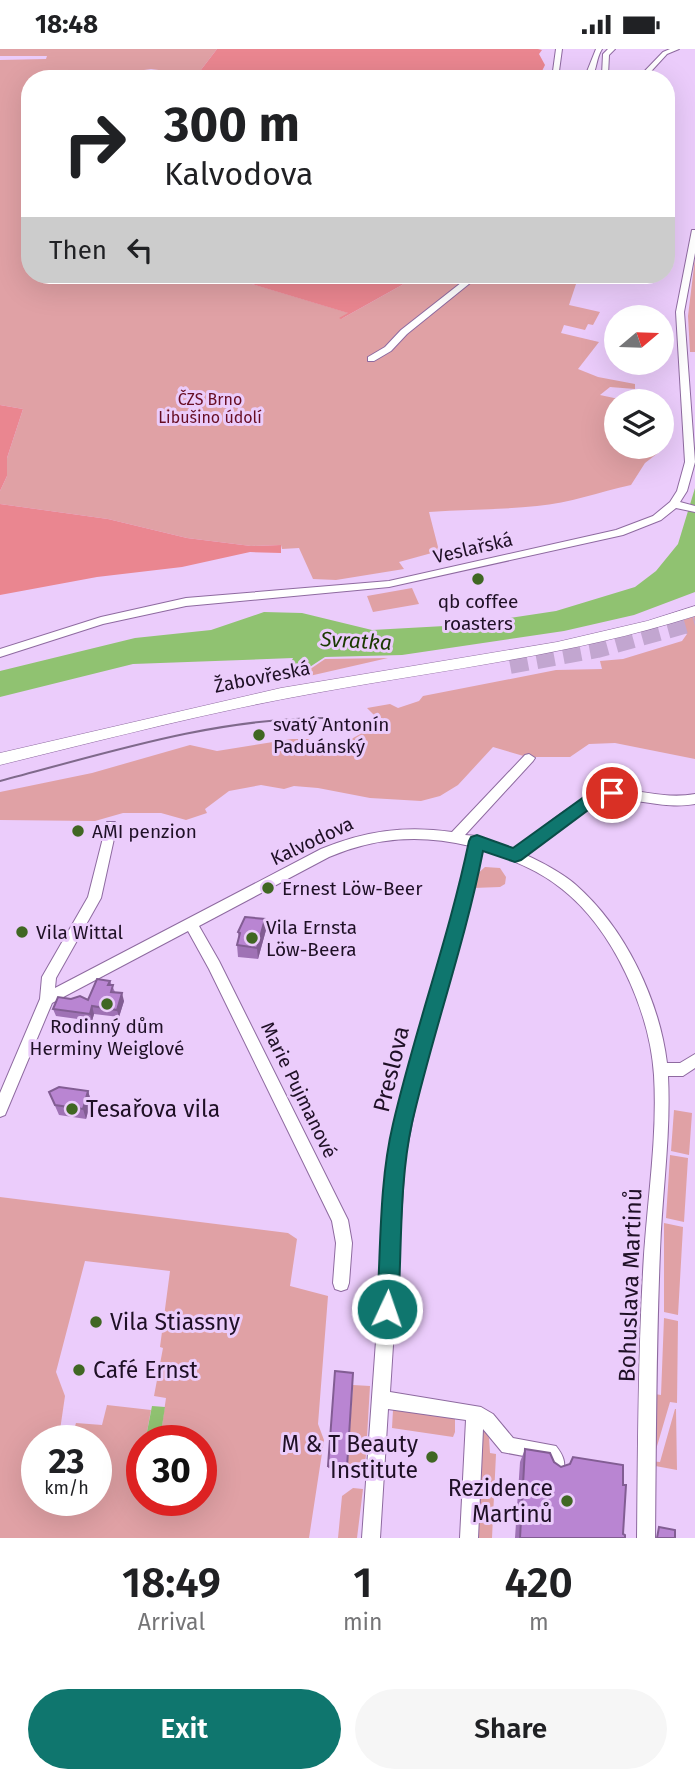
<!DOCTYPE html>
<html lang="en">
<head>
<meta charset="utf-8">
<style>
  :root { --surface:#fff; --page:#f6f6f6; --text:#202124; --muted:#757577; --accent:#0f766e }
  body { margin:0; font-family:"Fira Sans",sans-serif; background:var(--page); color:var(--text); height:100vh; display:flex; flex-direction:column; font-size:26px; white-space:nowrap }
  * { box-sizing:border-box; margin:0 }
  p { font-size:23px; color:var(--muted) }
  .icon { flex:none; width:38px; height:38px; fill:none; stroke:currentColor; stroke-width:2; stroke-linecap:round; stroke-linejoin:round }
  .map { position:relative; height:1489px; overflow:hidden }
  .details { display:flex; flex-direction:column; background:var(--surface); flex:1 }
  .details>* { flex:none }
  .top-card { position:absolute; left:21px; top:21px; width:654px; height:214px; border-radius:28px; box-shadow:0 7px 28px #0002; background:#fff; color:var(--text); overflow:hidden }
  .needle { width:46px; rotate:71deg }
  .buttons { position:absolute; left:604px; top:256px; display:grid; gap:14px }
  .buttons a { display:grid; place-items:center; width:70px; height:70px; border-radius:50%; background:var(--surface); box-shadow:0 7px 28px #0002; font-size:35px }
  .speed { position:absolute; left:21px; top:1376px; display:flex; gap:14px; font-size:35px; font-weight:700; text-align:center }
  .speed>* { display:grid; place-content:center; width:91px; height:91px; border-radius:50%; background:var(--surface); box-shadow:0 7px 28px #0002; line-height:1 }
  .speed small { font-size:18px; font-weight:400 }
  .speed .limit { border:10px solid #d22; background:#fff; color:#111 }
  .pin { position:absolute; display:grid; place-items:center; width:60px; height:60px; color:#fff; margin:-30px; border:4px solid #fff; border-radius:50%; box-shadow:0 2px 7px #0007 }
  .me { position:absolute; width:77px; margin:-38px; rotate:3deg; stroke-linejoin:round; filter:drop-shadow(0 0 5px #0008) }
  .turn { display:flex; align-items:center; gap:24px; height:147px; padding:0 28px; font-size:32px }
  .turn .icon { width:91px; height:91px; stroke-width:2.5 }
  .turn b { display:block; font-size:49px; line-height:60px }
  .then { display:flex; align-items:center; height:66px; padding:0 28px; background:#0003; gap:14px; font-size:26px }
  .eta { display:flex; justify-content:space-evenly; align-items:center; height:119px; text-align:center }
  .eta b { font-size:42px; font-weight:600; line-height:49px }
  .button { display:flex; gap:14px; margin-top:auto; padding:14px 28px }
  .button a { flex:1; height:80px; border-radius:42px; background:var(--accent); color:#fff; font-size:28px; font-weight:600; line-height:80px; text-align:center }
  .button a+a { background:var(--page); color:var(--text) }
  .status { display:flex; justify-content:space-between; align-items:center; height:49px; padding:0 35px; background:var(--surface); direction:ltr }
  .status svg { height:19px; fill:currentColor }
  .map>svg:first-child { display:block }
  .green { fill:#e0a1a5; fill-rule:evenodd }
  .forest { fill:#ea8690 }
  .water { fill:#90c271 }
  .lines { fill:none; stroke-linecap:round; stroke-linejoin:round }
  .highway-tunnel { stroke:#c2a6d0; stroke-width:18; stroke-dasharray:18 9; stroke-linecap:butt }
  .minor-casing { stroke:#8e6aa0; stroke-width:2 }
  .highway-casing { stroke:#8e6aa0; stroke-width:1 }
  .minor { fill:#fff; fill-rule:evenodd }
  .highway { fill:#fff; fill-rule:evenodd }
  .tram { stroke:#7f698b; stroke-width:2 }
  .wall { fill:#9f72b5 }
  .shaded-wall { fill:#825d93 }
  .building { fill:#b985d2; stroke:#825d93; stroke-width:2 }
  .route { fill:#0f766e; stroke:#0a4d48; stroke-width:2 }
  .poi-dot { fill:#406723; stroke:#ebccfb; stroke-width:2.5 }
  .labels { text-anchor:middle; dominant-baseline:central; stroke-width:6; stroke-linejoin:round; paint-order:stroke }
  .far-park-label { font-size:16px; fill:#660c22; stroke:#ebccfb }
  .street-label { font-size:19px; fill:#1f1026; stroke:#ebccfb }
  .poi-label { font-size:19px; fill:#1f1026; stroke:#ebccfb; text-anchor:start }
  .water-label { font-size:21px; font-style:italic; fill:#1a3900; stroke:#ebccfb }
  .near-street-label { font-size:23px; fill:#1f1026; stroke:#ebccfb }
  .near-poi-label { font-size:23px; fill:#1f1026; stroke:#ebccfb; text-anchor:start }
</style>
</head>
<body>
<div class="status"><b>18:48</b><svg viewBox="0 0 49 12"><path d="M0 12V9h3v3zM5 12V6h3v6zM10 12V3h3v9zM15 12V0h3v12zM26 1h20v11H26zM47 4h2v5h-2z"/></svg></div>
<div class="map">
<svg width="695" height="1489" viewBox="0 0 695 1489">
  <rect width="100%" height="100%" fill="#ebccfb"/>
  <path class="green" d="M0,0H217L197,26L151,20L123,24L109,30H30V226H222L349,264L341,270L402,236L416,226H579L569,256L600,263L593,276L588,275L585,281L564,276L561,284L599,293L578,320L598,328L635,335V340L610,338L600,346L628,352H616V397H656L658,404L645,414L631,436C599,443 570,454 537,457C501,461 465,460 429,463L439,502L399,513L404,520L336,531L313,530L299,499L282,500L281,496L251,497L187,489L108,470L0,455V442L7,427V409L23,360L0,356V11L46,10L47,7H0Z
    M695,209V303H690L688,267Z
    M412,539L419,555L373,563L367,547Z
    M695,567V710L615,694L589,695L570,708H527L493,698L458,736L440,747L421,752L370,749L318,739L294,737L284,740L261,736L229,742L205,760L207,764L186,771L161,764H123L95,772L0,771V743L92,724L190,696L217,702L292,690H308L324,705L364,683L377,669L367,659L390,655L398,659L419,652L423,647L556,621L602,620L600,612L623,610L682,592L687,585L672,575Z
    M388,609L305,628L303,625L325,610Z
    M485,818L500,819L506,828L505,835L500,838L473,839L475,827Z
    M674,1061L692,1064L689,1106L671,1102Z
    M670,1106L688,1109L684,1173L666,1169Z
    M0,1148L288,1184L297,1190L290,1237L328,1247L318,1375L324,1391L309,1489H0ZM85,1212L170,1222L160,1298L163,1299L154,1347L166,1349L160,1390L146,1388L151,1361L107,1356L102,1376L76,1374L73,1383L60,1381L65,1347L56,1323ZM37,1391H96V1451H37ZM142,1391H201V1451H142Z
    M664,1174L683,1178L678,1266L664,1263Z
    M664,1269L678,1272L677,1354L670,1353L655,1404V1345L661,1346Z
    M353,1336L370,1337L365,1421L347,1420Z
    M398,1358L455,1369V1383L453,1388L392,1379L393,1361Z
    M675,1360H676L677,1421L650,1416V1412L660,1413Z
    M481,1376L489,1389L490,1404L496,1405L492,1489H474Z
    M353,1439L363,1440L357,1489H338L342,1447Z"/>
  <path class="forest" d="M217,0H538L542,1L539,5L545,16L538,30H109C139,17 166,22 197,26Z
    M222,226H416L402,236L341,270L339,269L348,264Z
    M0,356L23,360L7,409V427L0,442Z
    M0,455L108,470L187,489L251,497L281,496V504L250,503L182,518L97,528L0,546Z"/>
  <path class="water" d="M695,439V543L634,566L564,582L402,606L325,608L296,627L288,620L293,609L133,615L0,648V622L135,589L211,581L264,563L302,564L372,581L463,576L556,562L635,538L656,522L678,495Z
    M152,1357L165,1358L160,1390L146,1388Z"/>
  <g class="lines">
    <path class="highway-tunnel" d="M510,616L597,600L695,573"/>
    <defs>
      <path id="minor" d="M556,0H562L559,22L556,24L553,22Z
        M596,0H602C596,9 597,21 591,30H584Z
        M608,0H615L609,6L608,26L606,30H599L602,26L603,5Z
        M670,0H679L667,5L644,30H637L663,3Z
        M692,181H695V204L684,263L695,413L687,442L680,453L695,457V463L676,459L661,471L623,486L389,538L186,557L103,575L0,608V600L101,568L186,549L389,532L616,481L653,467L670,453L677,442L685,413L676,263Z
        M471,226H480L407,285L391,302L374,312H368V308L385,298L401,281Z
        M529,705L535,709L533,712L465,786L477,787L514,801C543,779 582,741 620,741C647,742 667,750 695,745V755C666,760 646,751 619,751C589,751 550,788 526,806C543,814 561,823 576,836C625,879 659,950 667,1014H680L695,1005V1019L683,1027H668C671,1086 662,1144 660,1202C656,1298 656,1393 655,1489H637C638,1400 638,1312 643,1223C646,1158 658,1092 654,1026C650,962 613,880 562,840C539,821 510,810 481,800L464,871L421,1029L405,1109L390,1343L481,1358L493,1365L513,1389L556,1397C563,1406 567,1414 562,1425L556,1428L550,1425L545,1411L502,1403L483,1380L478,1489H460L466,1371L388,1360L380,1489H362L389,1109L407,1029L451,871L470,797C421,785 376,788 329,808L199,877L219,912L348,1171L352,1194L349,1234L347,1240L341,1242L335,1240L333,1234L336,1194L332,1172L209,920L188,882L52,954L5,1066L0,1068V1044L40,950L42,928L88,848L107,773H115L117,776L101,849L56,929L55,939L321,800C364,782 405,776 452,783L525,706Z"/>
      <path id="highway" d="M695,557V567C573,606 447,620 321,643C213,662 106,690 0,716V704L281,639L557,593L647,572Z"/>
    </defs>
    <use href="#minor" class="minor-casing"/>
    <use href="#highway" class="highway-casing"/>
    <use href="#minor" class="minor"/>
    <use href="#highway" class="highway"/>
    <path class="tram" d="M0,732C107,704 211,670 323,669"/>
  </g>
  <path class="wall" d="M265,870L266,881L258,910L238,908L237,896L239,890L238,883Z
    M110,932L115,943L124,952L119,968L94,965L92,972L56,967L53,960L88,951Z
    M88,1042L91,1052L86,1070L59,1066L49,1043Z
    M335,1322L353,1324L347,1420L328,1419Z
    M525,1400L561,1418L569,1415L573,1408L625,1489H515L520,1413Z"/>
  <path class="shaded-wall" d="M265,870L266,881L258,910L257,899Z
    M122,944L124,952L119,968L117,961Z
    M92,957L94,965L92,972L90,965Z
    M88,1042L91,1052L86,1070L83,1060Z"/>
  <path class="building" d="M245,868L265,870L257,899L237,896L240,884L238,883Z
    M97,930L110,932L108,936H113L111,943L122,944L117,961L92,957L90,965L53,960L58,948L71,950L80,947L88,951Z
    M59,1038L88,1042L83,1060L55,1056L49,1043Z
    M335,1322L353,1324L347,1418L328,1417Z
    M525,1400L550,1404L554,1413L561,1418L570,1415L573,1408L623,1416V1436H626L623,1485L625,1486V1489H520Z
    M659,1478L675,1481V1489H657Z"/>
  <path class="route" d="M612,738L620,744L617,749L595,756L521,811L515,813L483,802C465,894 433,983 412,1074C399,1134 402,1199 398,1260L395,1268L387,1271L380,1268L377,1260C381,1199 379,1134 393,1075C415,980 449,888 469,792L471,788L477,786L513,799L584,748Z"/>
  <g class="poi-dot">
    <circle cx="478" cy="530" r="7"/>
    <circle cx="259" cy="686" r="7"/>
    <circle cx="78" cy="782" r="7"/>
    <circle cx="268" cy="839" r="7"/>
    <circle cx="22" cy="883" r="7"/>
    <circle cx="252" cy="889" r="7"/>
    <circle cx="107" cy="955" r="7"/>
    <circle cx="72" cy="1060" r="7"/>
    <circle cx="96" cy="1273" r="7"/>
    <circle cx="79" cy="1321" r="7"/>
    <circle cx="432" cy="1408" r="7"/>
    <circle cx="567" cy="1452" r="7"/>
  </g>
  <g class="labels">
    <g class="far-park-label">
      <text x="210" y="350">ČZS Brno<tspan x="210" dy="18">Libušino údolí</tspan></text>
    </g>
    <g class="street-label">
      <text transform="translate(473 499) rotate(-13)">Veslařská</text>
      <text transform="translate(262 628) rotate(-11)">Žabovřeská</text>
      <text transform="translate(312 792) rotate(-25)">Kalvodova</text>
      <text transform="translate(299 1041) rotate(64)">Marie Pujmanové</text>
    </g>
    <g class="poi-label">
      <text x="478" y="552" text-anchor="middle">qb coffee<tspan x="478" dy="22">roasters</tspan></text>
      <text x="273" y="675">svatý Antonín<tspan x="273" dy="22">Paduánský</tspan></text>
      <text x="92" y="782">AMI penzion</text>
      <text x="282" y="839">Ernest Löw-Beer</text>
      <text x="266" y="878">Vila Ernsta<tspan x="266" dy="22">Löw-Beera</tspan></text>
      <text x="36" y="883">Vila Wittal</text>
      <text x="107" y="977" text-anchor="middle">Rodinný dům<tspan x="107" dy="22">Herminy Weiglové</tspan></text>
    </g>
    <g class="water-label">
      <text transform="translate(356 592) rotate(3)">Svratka</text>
    </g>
    <g class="near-street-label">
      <text transform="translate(391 1020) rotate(-76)">Preslova</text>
      <text transform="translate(630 1236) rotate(-88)">Bohuslava Martinů</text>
    </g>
    <g class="near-poi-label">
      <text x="86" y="1060">Tesařova vila</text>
      <text x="110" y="1273">Vila Stiassny</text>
      <text x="93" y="1321">Café Ernst</text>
      <text x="418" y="1395" text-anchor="end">M &amp; T Beauty<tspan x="418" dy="26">Institute</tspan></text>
      <text x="553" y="1439" text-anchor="end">Rezidence<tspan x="553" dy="26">Martinů</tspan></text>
    </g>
  </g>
</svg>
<div class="buttons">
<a><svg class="needle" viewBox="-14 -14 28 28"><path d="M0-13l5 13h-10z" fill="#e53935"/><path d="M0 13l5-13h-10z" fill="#757577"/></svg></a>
<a><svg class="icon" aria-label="layers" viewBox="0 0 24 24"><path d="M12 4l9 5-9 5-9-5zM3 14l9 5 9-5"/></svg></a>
</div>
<div class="speed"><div>23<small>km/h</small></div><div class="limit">30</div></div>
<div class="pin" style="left:612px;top:744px;background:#d93025"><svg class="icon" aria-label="arrive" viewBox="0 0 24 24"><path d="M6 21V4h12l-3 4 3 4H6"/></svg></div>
<svg class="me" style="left:387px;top:1260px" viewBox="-20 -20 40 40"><circle r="17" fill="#0f766e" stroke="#fff" stroke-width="3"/><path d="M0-11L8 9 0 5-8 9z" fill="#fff"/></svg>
<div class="top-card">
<div class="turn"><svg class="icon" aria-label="right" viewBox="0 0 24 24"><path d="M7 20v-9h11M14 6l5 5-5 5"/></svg><div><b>300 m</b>Kalvodova</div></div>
<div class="then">Then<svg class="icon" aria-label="left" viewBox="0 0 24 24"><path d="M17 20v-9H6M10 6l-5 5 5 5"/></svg></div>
</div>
</div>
<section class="details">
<div class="eta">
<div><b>18:49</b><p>Arrival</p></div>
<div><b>1</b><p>min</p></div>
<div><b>420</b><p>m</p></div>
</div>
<div class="button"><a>Exit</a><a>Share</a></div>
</section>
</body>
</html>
